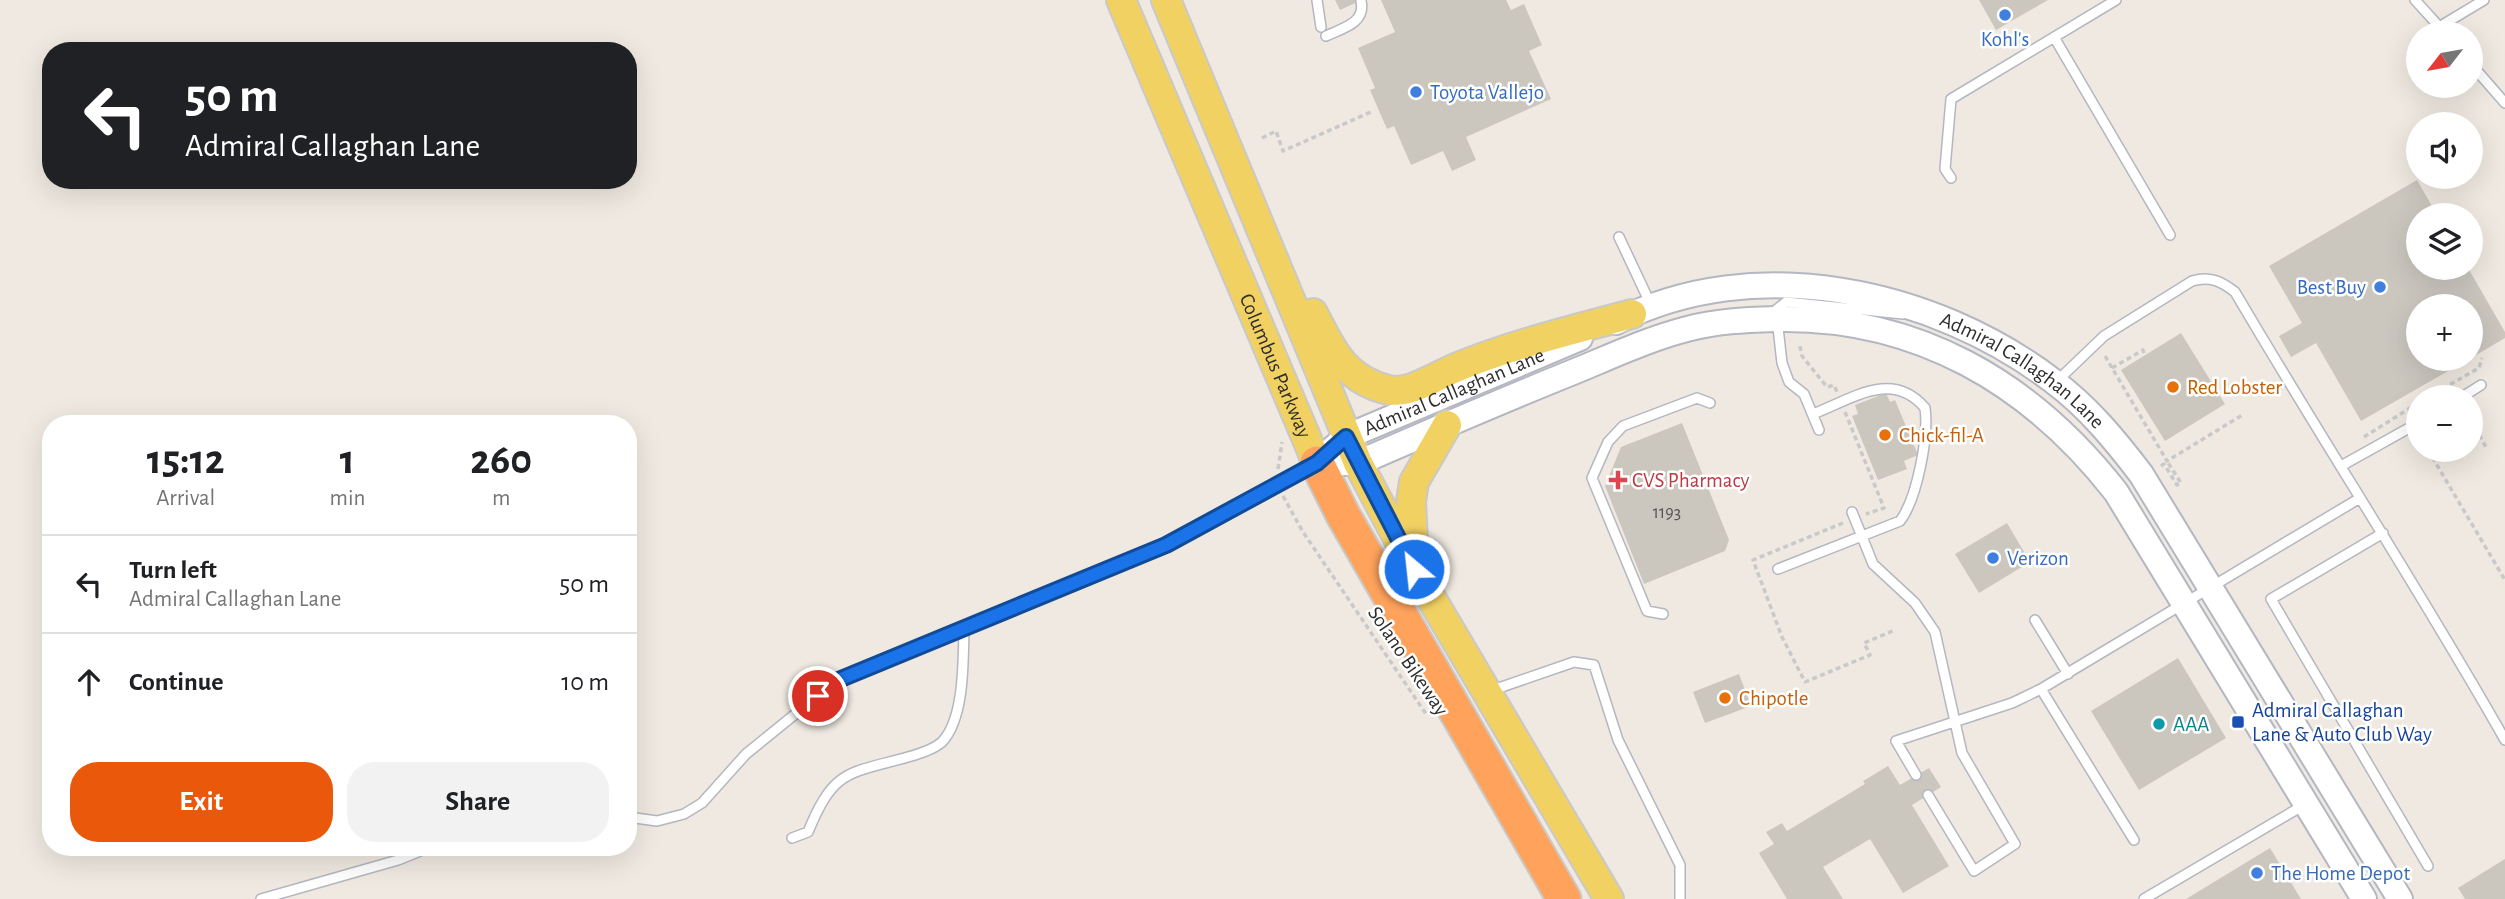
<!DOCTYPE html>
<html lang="en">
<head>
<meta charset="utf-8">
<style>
  :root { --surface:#fff; --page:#f2f2f2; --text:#202124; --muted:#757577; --line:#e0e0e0; --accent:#ea580c }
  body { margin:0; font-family:"Alegreya Sans",sans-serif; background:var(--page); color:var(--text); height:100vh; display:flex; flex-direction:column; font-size:26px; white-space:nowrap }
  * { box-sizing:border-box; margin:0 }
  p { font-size:23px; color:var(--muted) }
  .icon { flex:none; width:38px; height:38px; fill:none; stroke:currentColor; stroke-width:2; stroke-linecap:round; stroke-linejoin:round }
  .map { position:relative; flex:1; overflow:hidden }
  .panel { position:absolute; left:42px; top:415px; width:595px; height:441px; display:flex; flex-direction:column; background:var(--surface); border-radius:28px; box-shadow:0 7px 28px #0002 }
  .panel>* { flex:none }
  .guide { position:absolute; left:42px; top:42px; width:595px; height:147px; border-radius:28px; box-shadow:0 7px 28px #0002; background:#202124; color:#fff; overflow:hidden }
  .needle { width:46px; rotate:239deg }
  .buttons { position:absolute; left:2406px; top:21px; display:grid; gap:14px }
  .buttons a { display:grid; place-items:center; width:77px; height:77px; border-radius:50%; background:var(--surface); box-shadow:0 7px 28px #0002; font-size:35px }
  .pin { position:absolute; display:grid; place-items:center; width:60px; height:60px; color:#fff; margin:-30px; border:4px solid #fff; border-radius:50%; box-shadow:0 2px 7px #0007 }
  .me { position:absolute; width:77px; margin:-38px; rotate:332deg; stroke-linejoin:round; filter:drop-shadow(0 0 5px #0008) }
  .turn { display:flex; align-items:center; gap:24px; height:147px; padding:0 28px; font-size:32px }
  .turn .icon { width:91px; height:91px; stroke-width:2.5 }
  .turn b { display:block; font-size:49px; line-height:60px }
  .eta { display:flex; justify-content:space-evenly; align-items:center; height:119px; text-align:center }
  .eta b { font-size:42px; font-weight:700; line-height:49px }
  .button { display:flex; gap:14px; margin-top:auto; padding:14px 28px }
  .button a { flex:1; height:80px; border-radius:28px; background:var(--accent); color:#fff; font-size:28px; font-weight:700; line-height:80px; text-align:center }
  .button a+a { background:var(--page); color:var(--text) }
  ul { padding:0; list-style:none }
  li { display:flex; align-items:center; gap:21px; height:98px; padding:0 28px; border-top:2px solid var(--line) }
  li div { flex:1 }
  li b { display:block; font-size:26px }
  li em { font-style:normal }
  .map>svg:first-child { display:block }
  .building { fill:#cbc7bf }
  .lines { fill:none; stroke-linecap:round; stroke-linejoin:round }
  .lane-casing { stroke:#b4b7c1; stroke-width:12 }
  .secondary-casing { stroke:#b4b7c1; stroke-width:28 }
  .primary-casing { stroke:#c9c9c9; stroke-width:32 }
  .highway-casing { stroke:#c9c9c9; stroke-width:37 }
  .path { stroke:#c9c9c9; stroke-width:3.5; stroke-dasharray:5 3.5; stroke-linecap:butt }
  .lane { stroke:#fff; stroke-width:9 }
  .secondary { stroke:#fff; stroke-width:24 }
  .primary { stroke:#f2d163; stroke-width:28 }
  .highway { stroke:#ffa35c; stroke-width:33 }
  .route-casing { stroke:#114b97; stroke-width:18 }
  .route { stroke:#1a73e8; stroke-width:12 }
  .shop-dot { fill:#3f7fe0; stroke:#fff; stroke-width:2.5 }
  .food-dot { fill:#e8710a; stroke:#fff; stroke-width:2.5 }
  .health-dot { fill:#e0444e; stroke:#fff; stroke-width:2.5 }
  .transit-dot { fill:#1a4fb4; stroke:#fff; stroke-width:2.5 }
  .culture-dot { fill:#0f9aa8; stroke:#fff; stroke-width:2.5 }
  .labels { text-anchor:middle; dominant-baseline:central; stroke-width:5; stroke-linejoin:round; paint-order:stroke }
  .number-label { font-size:18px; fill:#555452 }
  .shop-label { font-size:21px; fill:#366cbe; stroke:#fff; text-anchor:start }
  .street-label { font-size:21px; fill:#2e2e2e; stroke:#fff }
  .food-label { font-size:21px; fill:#c56008; stroke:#fff; text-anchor:start }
  .health-label { font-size:21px; fill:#be3a42; stroke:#fff; text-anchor:start }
  .transit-label { font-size:21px; fill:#164399; stroke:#fff; text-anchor:start }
  .culture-label { font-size:21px; fill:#0d838f; stroke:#fff; text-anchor:start }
</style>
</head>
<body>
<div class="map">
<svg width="2505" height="899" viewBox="0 0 2505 899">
  <rect width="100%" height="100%" fill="#efe9e1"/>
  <path class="building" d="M1335,0H1362L1340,10Z
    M1381,0H1506L1511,10L1524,4L1542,45L1529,51L1551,99L1466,137L1476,160L1452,171L1443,151L1411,165L1394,126L1387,129L1383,120L1370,90L1375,88L1358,48L1395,32Z
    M1979,0H2048L1996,30Z
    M2417,180L2437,215H2418V268H2468L2505,332V338L2471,358V306H2418V359H2469L2361,421L2316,343L2291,357L2279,336L2302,323L2269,266Z
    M2181,333L2225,404L2165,441L2121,370Z
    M1886,393L1890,402L1895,400L1918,455L1904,461L1907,469L1878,480L1852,416L1858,414L1855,405Z
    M1682,423L1729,540L1725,551L1644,584L1605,486L1621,447Z
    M2007,523L2030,562L1979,593L1955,554Z
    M2178,658L2226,738L2139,790L2091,711Z
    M1739,674L1751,706L1705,723L1693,692Z
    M1888,766L1900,785L1929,768L1941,787L1912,805L1949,866L1903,893L1870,839L1823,867L1843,899H1787L1759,853L1774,844L1766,832L1782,823L1787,831L1865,784L1863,781Z
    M2270,848L2301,899H2186Z
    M2505,859V899H2465L2458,888Z"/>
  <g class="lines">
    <defs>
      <path id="lane" d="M1317,0L1321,27
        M2415,0L2445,33
        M2439,27L2484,0
        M1326,36C1343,28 1366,23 1361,1
        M2054,37L2170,235
        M2471,64L2505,103
        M1951,178L1945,169L1951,99L2116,0
        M1619,237L1651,305
        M2056,382L2104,336L2192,281C2210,276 2221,281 2235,292C2323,442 2419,588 2505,740
        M2462,397L2481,385
        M1819,430L1804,394L1789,382L1782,363L1776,310L1786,302L1903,314
        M2341,466L2418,423
        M1852,512L1873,564L1915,603L1935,632L1962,753L2015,844L1974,871L1928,795
        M2383,533L2271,599L2428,866
        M1778,569L1900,521C1917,499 1929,436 1925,408C1892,369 1852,399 1813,414
        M1663,614L1647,611L1592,478L1608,442L1623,426L1697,398L1710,403
        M2035,620L2068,674
        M2041,689L2134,840
        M1490,691L1574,662L1594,665L1618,740L1680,865V899
        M1916,775L1896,741L2012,703L2041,689L2360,498
        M628,817L657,821L684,814L702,803L746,754L836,681L1166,545L1311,466
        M792,838L808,832C834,769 847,774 908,757C919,754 933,750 942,742C965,718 963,659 964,628
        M261,899L398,860L430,847
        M2144,899L2304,805"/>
      <g id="secondary">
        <path id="s1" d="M1616,322C1755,251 1934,290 2053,381C2088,407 2115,440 2141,474L2400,899"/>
        <path id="s2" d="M1317,463L1346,437L1580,338"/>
        <path d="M1338,463H1358C1429,432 1501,401 1573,372C1610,357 1648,339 1687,329C1716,321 1745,320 1776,319C1917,316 2031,383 2116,492L2364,899"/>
      </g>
      <g id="primary">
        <path id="s3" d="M1121,0L1317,463"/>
        <path d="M1166,0L1358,463L1414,569L1609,899"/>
        <path d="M1313,313C1332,350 1344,379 1388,390C1408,395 1435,377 1453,369C1511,345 1572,330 1632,314"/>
        <path d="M1414,562L1411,501L1414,482L1447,425"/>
      </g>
      <path id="highway" d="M1317,463L1343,515L1564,899"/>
    </defs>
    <use href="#lane" class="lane-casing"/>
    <use href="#secondary" class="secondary-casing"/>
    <use href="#primary" class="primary-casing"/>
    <use href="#highway" class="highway-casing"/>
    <path class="path" d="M1262,138L1276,131L1283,151L1373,111
      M1800,346L1802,356L1827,387L1834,385L1837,392
      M2105,356L2167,461L2244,414
      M2112,368L2143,350L2144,353
      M2428,397L2479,368L2482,358
      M1845,412L1884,508L1866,514
      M2471,420L2486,447
      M2364,437L2418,403
      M2428,450L2505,580
      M2161,466L2164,464L2177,485L2181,483L2167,461
      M1278,469L1282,442
      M1283,496L1303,532L1426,714
      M1843,523L1753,560L1782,637L1805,682L1870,655L1864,643L1895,630"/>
    <use href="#lane" class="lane"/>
    <use href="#secondary" class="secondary"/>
    <use href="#primary" class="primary"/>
    <use href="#highway" class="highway"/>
  </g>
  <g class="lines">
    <defs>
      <path id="route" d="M818,696L836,681L1166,545L1317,463L1346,437L1414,569"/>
    </defs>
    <use href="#route" class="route-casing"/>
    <use href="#route" class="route"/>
  </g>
  <g class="shop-dot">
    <circle cx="2005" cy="15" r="7"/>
    <circle cx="1416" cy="92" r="7"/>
    <circle cx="2380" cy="287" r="7"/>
    <circle cx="1993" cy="558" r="7"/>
    <circle cx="2257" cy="873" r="7"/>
  </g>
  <g class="food-dot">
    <circle cx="2173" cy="387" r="7"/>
    <circle cx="1885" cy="435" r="7"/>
    <circle cx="1725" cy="698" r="7"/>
  </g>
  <path class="health-dot" d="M1614.5 469.5h7v7h7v7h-7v7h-7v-7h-7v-7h7z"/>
  <rect class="transit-dot" x="2231" y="715" width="14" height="14" rx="3.5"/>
  <circle class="culture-dot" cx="2159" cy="724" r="7"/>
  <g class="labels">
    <g class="number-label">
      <text x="1667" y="513">1193</text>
    </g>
    <g class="shop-label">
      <text x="2005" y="39" text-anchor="middle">Kohl's</text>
      <text x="1430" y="92">Toyota Vallejo</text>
      <text x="2366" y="287" text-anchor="end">Best Buy</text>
      <text x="2007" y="558">Verizon</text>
      <text x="2271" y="873">The Home Depot</text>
    </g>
    <g class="street-label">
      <text stroke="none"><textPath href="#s3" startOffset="397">Columbus Parkway</textPath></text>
      <text stroke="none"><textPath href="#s1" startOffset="432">Admiral Callaghan Lane</textPath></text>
      <text stroke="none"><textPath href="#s2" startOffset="156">Admiral Callaghan Lane</textPath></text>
      <text transform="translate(1408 661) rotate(56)">Solano Bikeway</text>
    </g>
    <g class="food-label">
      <text x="2187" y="387">Red Lobster</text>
      <text x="1899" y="435">Chick-fil-A</text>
      <text x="1739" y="698">Chipotle</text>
    </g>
    <g class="health-label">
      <text x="1632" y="480">CVS Pharmacy</text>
    </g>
    <g class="transit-label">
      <text x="2252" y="710">Admiral Callaghan<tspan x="2252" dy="24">Lane &amp; Auto Club Way</tspan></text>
    </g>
    <g class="culture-label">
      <text x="2173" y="724">AAA</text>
    </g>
  </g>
</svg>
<div class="buttons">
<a><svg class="needle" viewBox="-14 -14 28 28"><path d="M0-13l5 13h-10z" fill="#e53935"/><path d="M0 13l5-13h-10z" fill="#757577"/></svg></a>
<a><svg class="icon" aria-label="sound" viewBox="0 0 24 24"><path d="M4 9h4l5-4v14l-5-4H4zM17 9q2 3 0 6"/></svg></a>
<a><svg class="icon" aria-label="layers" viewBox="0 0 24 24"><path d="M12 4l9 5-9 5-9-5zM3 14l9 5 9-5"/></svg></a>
<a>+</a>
<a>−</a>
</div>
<div class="pin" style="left:818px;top:696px;background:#d93025"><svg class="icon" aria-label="arrive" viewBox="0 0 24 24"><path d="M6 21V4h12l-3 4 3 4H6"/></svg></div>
<svg class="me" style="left:1414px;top:569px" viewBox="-20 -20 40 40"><circle r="17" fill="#1a73e8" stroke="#fff" stroke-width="3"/><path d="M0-11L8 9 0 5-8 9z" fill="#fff"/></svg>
<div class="guide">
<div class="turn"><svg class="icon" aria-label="left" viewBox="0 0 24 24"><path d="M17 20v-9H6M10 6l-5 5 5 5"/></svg><div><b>50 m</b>Admiral Callaghan Lane</div></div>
</div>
<section class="panel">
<div class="eta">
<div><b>15:12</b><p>Arrival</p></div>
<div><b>1</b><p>min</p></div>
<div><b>260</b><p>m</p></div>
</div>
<ul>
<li><svg class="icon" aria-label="left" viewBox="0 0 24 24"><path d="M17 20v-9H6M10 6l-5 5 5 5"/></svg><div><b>Turn left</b><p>Admiral Callaghan Lane</p></div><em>50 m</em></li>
<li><svg class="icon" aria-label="ahead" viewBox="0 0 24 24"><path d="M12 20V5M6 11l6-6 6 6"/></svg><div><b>Continue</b></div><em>10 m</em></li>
</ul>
<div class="button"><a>Exit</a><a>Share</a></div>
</section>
</div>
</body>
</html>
